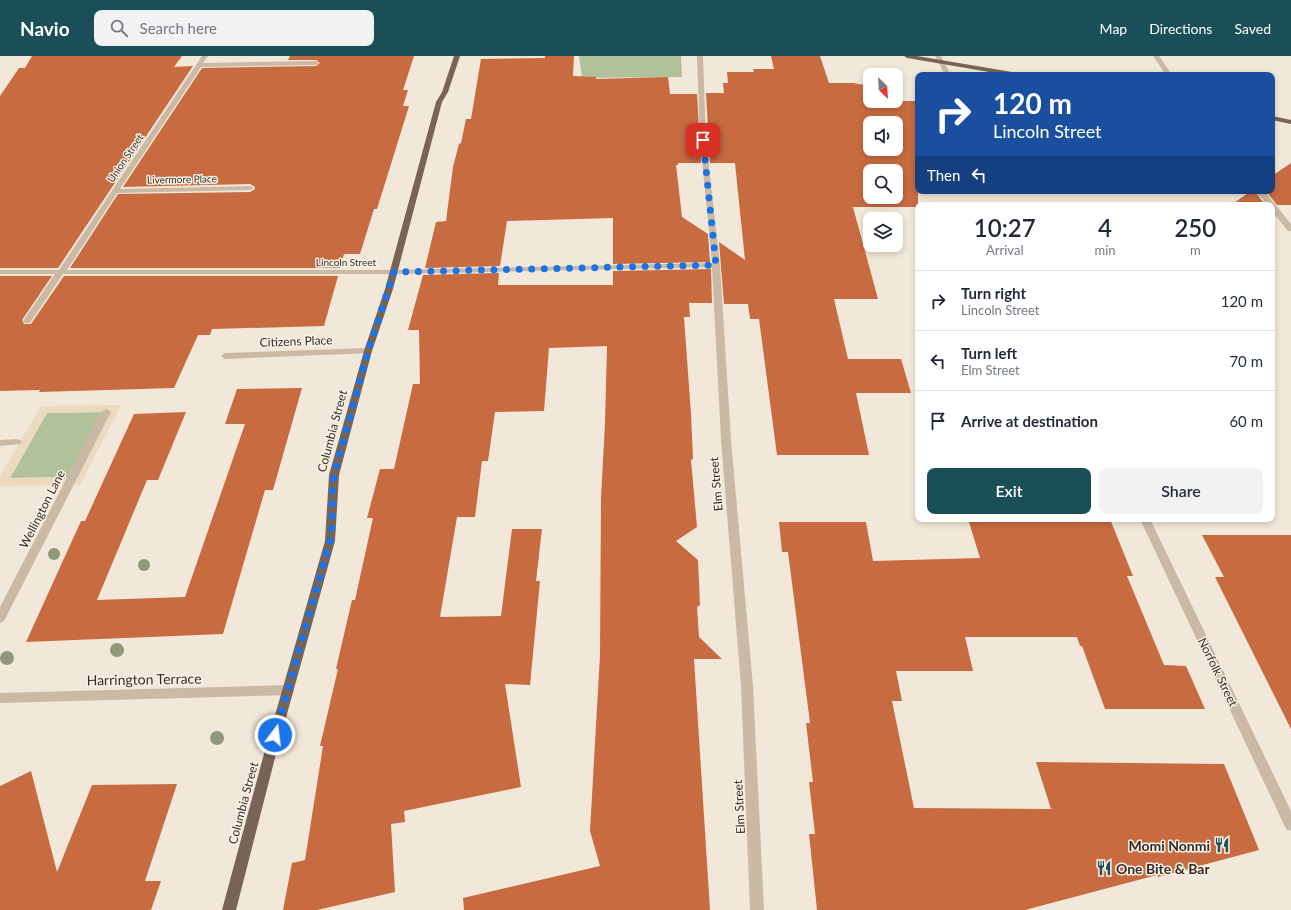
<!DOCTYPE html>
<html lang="en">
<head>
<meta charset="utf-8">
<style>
  :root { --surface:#fff; --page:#f2f2f3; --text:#1f2937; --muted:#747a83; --line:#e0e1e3; --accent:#1b4f58 }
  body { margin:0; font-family:Lato,sans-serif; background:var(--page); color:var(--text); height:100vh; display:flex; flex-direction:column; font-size:15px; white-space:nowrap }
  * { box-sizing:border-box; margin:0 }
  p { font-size:13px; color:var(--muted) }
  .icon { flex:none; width:22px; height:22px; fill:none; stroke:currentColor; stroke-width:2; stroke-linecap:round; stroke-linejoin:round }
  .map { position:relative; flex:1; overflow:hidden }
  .drawer { position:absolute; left:915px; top:146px; width:360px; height:320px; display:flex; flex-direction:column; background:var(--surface); border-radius:8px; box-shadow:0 2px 6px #0003 }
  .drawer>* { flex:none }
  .banner { position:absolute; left:915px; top:16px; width:360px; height:122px; border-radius:8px; box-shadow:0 2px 6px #0003; background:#1a4fa0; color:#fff; overflow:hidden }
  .needle { width:26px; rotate:156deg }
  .tools { position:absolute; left:863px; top:12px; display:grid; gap:8px }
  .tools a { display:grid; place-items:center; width:40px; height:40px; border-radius:8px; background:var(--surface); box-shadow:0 2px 6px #0003; font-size:20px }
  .pin { position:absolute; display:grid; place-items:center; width:34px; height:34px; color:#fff; margin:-17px; border-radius:8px; box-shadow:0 2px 6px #0006 }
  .me { position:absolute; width:44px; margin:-22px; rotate:15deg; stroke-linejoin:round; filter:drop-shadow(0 0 3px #0008) }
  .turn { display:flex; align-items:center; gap:14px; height:84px; padding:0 12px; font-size:18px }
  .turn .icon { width:52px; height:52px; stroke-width:2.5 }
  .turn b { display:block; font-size:28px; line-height:34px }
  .then { display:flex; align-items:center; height:38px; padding:0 12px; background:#0003; gap:8px; font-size:15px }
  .eta { display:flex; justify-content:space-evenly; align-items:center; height:68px; text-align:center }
  .eta b { font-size:24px; font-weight:600; line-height:28px }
  .cta { display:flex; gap:8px; margin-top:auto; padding:8px 12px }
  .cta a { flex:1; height:46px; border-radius:8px; background:var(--accent); color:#fff; font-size:16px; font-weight:600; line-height:46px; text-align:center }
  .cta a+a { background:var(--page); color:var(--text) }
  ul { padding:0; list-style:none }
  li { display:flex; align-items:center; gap:12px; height:60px; padding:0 12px; border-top:1px solid var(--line) }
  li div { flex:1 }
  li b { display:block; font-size:15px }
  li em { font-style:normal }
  header { display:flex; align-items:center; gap:24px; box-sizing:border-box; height:56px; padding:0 20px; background:var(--accent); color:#fff }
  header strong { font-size:19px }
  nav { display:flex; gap:22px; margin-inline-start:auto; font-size:14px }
  .search { width:280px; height:36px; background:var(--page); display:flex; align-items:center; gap:10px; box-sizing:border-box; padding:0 14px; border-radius:8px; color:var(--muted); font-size:15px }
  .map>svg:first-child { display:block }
  .green { fill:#b1c199 }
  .plaza { fill:#eadac0; fill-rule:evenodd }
  .building { fill:#c86b40; fill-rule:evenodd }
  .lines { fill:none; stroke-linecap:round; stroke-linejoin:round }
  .minor { fill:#cab9a5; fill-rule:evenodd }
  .major { fill:#786457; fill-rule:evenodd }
  .tree { fill:#919779 }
  .route { stroke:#1a73e8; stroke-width:7; stroke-dasharray:0 12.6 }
  .labels { text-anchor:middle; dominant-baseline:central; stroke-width:3; stroke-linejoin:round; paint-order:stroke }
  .far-street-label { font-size:10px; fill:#352c26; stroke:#f9f2e5 }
  .street-label { font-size:12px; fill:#352c26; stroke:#f9f2e5 }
  .near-street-label { font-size:14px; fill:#352c26; stroke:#f9f2e5 }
  .near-poi-label { font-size:14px; font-weight:bold; fill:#352c26; stroke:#f9f2e5; text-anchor:end }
</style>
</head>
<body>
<header>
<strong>Navio</strong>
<div class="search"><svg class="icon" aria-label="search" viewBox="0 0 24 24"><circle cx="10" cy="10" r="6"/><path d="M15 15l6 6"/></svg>Search here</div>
<nav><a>Map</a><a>Directions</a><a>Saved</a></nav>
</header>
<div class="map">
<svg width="1291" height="854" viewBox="0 0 1291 854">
  <rect width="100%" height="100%" fill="#f2e8d9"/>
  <path class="green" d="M579,0H681L682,21L582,22Z
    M106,356L73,421L10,422L47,357Z"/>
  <path class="plaza" d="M121,349L80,429L0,430V420L41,350ZM106,356L73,421L10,422L47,357Z"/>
  <path class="building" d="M32,0H182L174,11L193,10L58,212H0V40L19,12H25Z
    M290,0H414L403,34H408L403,50H409L377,153H374L360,198H344L340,212H70L118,138L250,136L255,133V131L250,128L123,131L202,12L316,10L320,7L316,4H288Z
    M545,0H574L573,20L596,21V23L668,21L670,38H697L701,107H678V109H676L682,161L708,178L710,206L613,208V162L507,165L500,210L425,212L436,166L446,165L453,111L459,88L461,87L466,63H471L481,3L545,2Z
    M771,0H820L829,27H853L870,30V45H918V151H853L878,243H834L848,303H901L911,337H856L869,399H777L759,263H750L748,248H724L719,186L745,204L735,107H710L706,37H724L723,27H728L727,16H754L753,13H774ZM870,67H896V93H870ZM870,115H896V141H870Z
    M1291,107V149H1277L1266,135H1272V120Z
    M1251,135H1255L1265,149H1231Z
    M711,213L712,247H689L690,261H684L691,358L693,403L691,404L697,471L676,485L698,504L700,549L697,551L699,581L722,603H694L710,854H464L463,842L600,810L590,775L600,599L601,442L605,367L607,290L549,292L544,355L495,356L488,405H482L475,461H457L440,561L501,560L512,473H542L536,525H540L530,629L505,628L521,731L404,755L405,766L391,768L395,836L317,854H283L292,807L305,804L323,690H320L338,613H336L352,544H355L373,462H367L380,413H394L413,328H420L419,274H408L423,219L499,217L498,229H613V215Z
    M0,220H52L22,264L24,268H31L64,220H338L324,270L212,273L210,279H198L174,332L39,336L40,334L0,335Z
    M302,332L273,434H265L223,578L26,586L81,465H85L134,358L186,356L158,424H147L97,544L185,541L245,368H225L237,333Z
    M968,463H1110L1133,520H1127L1164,609L1186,610L1205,653H1105L1082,590H1080L1077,581H965L973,615H896L902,645H892L914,752L1051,753L1036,706L1224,708L1259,794L1158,821L1157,819L1025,854H817L809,778H815L809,726H813L806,667H810L788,496H782L779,466H866L873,505L980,502Z
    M1202,479H1291V673L1215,521H1224Z
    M31,715L57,816L92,729L177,728L145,825H161L151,854H0V730Z"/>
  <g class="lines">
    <path class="minor" d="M202,0H208L203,7L316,5L319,7L316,9L201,11L120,133L250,130L254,132L250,134L117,137L67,214H394L712,207L700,84L697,0H703L706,84L720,209L731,384L753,630L764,854H750L741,630L721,384L712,211L394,218H63L30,267H24L23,265L55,218H0V214H59Z
      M935,0H941L951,19H945Z
      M1153,0H1159L1172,19H1166Z
      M1256,135H1264L1291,168V175H1288L1272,155V149H1267Z
      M368,292L371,293L372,295L371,297L225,303L221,300L225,297Z
      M106,353L111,356L4,565L0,567V551L101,356Z
      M17,383L20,384L22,386L20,388L0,390V384Z
      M1140,463H1150L1291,755V775L1286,773Z
      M288,629L292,630L294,634L292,638L288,639L0,647V637Z"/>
    <path class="major" d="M454,0H460L448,36L442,46L393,233L372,295L339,419L335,485L277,694L236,854H222L265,694L325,485L329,419L364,295L385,233L436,46L442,36Z
      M904,0H917L1018,17L1021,19H1007L907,2Z
      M1272,60L1291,64V68L1272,64Z"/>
  </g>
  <g class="tree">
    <circle cx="54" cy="498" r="6"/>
    <circle cx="144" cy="509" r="6"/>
    <circle cx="117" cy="594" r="7"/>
    <circle cx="7" cy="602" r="7"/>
    <circle cx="217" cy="682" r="7"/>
  </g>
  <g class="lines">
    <path class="route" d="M275,679L330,485C335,463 330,441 334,419L368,295L394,216L716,209L703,84"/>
  </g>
  <defs>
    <symbol id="restaurant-bare" viewBox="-9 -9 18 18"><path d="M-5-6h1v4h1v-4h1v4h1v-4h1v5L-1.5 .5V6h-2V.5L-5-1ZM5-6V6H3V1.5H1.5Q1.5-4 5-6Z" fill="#1b4f58" stroke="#f9f2e5" stroke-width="2.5" paint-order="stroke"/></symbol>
  </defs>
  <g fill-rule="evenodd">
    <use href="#restaurant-bare" x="1211" y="778" width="22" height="22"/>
    <use href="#restaurant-bare" x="1093" y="801" width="22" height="22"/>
  </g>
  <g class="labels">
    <g class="far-street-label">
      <text transform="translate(125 102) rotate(-56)">Union Street</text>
      <text transform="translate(182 123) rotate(-1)">Livermore Place</text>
      <text x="346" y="206">Lincoln Street</text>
    </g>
    <g class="street-label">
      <text transform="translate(296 285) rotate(-2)">Citizens Place</text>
      <text transform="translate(332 375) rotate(-75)">Columbia Street</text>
      <text transform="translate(716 428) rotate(-95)">Elm Street</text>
      <text transform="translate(42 453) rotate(-63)">Wellington Lane</text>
      <text transform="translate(1218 616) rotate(64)">Norfolk Street</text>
      <text transform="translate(243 747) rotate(-75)">Columbia Street</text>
      <text transform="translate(739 751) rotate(-93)">Elm Street</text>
    </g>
    <g class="near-street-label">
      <text transform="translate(144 623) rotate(-1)">Harrington Terrace</text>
    </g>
    <g class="near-poi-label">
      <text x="1210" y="789">Momi Nonmi</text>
      <text x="1116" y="812" text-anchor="start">One Bite &amp; Bar</text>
    </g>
  </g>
</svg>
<div class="tools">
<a><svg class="needle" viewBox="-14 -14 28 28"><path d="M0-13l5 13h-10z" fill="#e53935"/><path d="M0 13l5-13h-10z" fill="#747a83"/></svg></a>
<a><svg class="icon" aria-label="sound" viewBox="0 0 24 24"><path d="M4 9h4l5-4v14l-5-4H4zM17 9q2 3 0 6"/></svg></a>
<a><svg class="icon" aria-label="search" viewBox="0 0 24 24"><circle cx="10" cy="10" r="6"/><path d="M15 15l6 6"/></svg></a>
<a><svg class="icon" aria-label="layers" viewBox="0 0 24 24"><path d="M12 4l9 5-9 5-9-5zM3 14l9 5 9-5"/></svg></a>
</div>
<div class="pin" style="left:703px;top:84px;background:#d93025"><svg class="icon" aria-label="arrive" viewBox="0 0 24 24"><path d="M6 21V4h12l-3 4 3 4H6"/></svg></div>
<svg class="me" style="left:275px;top:679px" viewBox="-20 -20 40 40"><circle r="17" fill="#1a73e8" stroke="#fff" stroke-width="3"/><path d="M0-11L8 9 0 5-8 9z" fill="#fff"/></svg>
<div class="banner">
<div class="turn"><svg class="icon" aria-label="right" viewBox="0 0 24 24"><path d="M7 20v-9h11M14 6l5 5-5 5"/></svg><div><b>120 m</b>Lincoln Street</div></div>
<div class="then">Then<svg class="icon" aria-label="left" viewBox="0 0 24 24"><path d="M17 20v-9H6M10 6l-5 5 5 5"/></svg></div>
</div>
<section class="drawer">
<div class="eta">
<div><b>10:27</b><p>Arrival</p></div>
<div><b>4</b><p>min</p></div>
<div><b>250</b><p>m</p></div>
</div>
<ul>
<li><svg class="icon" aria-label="right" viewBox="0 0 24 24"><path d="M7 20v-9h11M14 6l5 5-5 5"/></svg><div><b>Turn right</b><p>Lincoln Street</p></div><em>120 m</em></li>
<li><svg class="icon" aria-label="left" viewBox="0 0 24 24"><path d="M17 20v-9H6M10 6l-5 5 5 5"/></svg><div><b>Turn left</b><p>Elm Street</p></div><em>70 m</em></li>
<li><svg class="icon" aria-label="arrive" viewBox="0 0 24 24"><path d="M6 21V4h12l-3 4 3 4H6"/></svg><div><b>Arrive at destination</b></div><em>60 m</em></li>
</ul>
<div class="cta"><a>Exit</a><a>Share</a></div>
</section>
</div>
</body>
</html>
